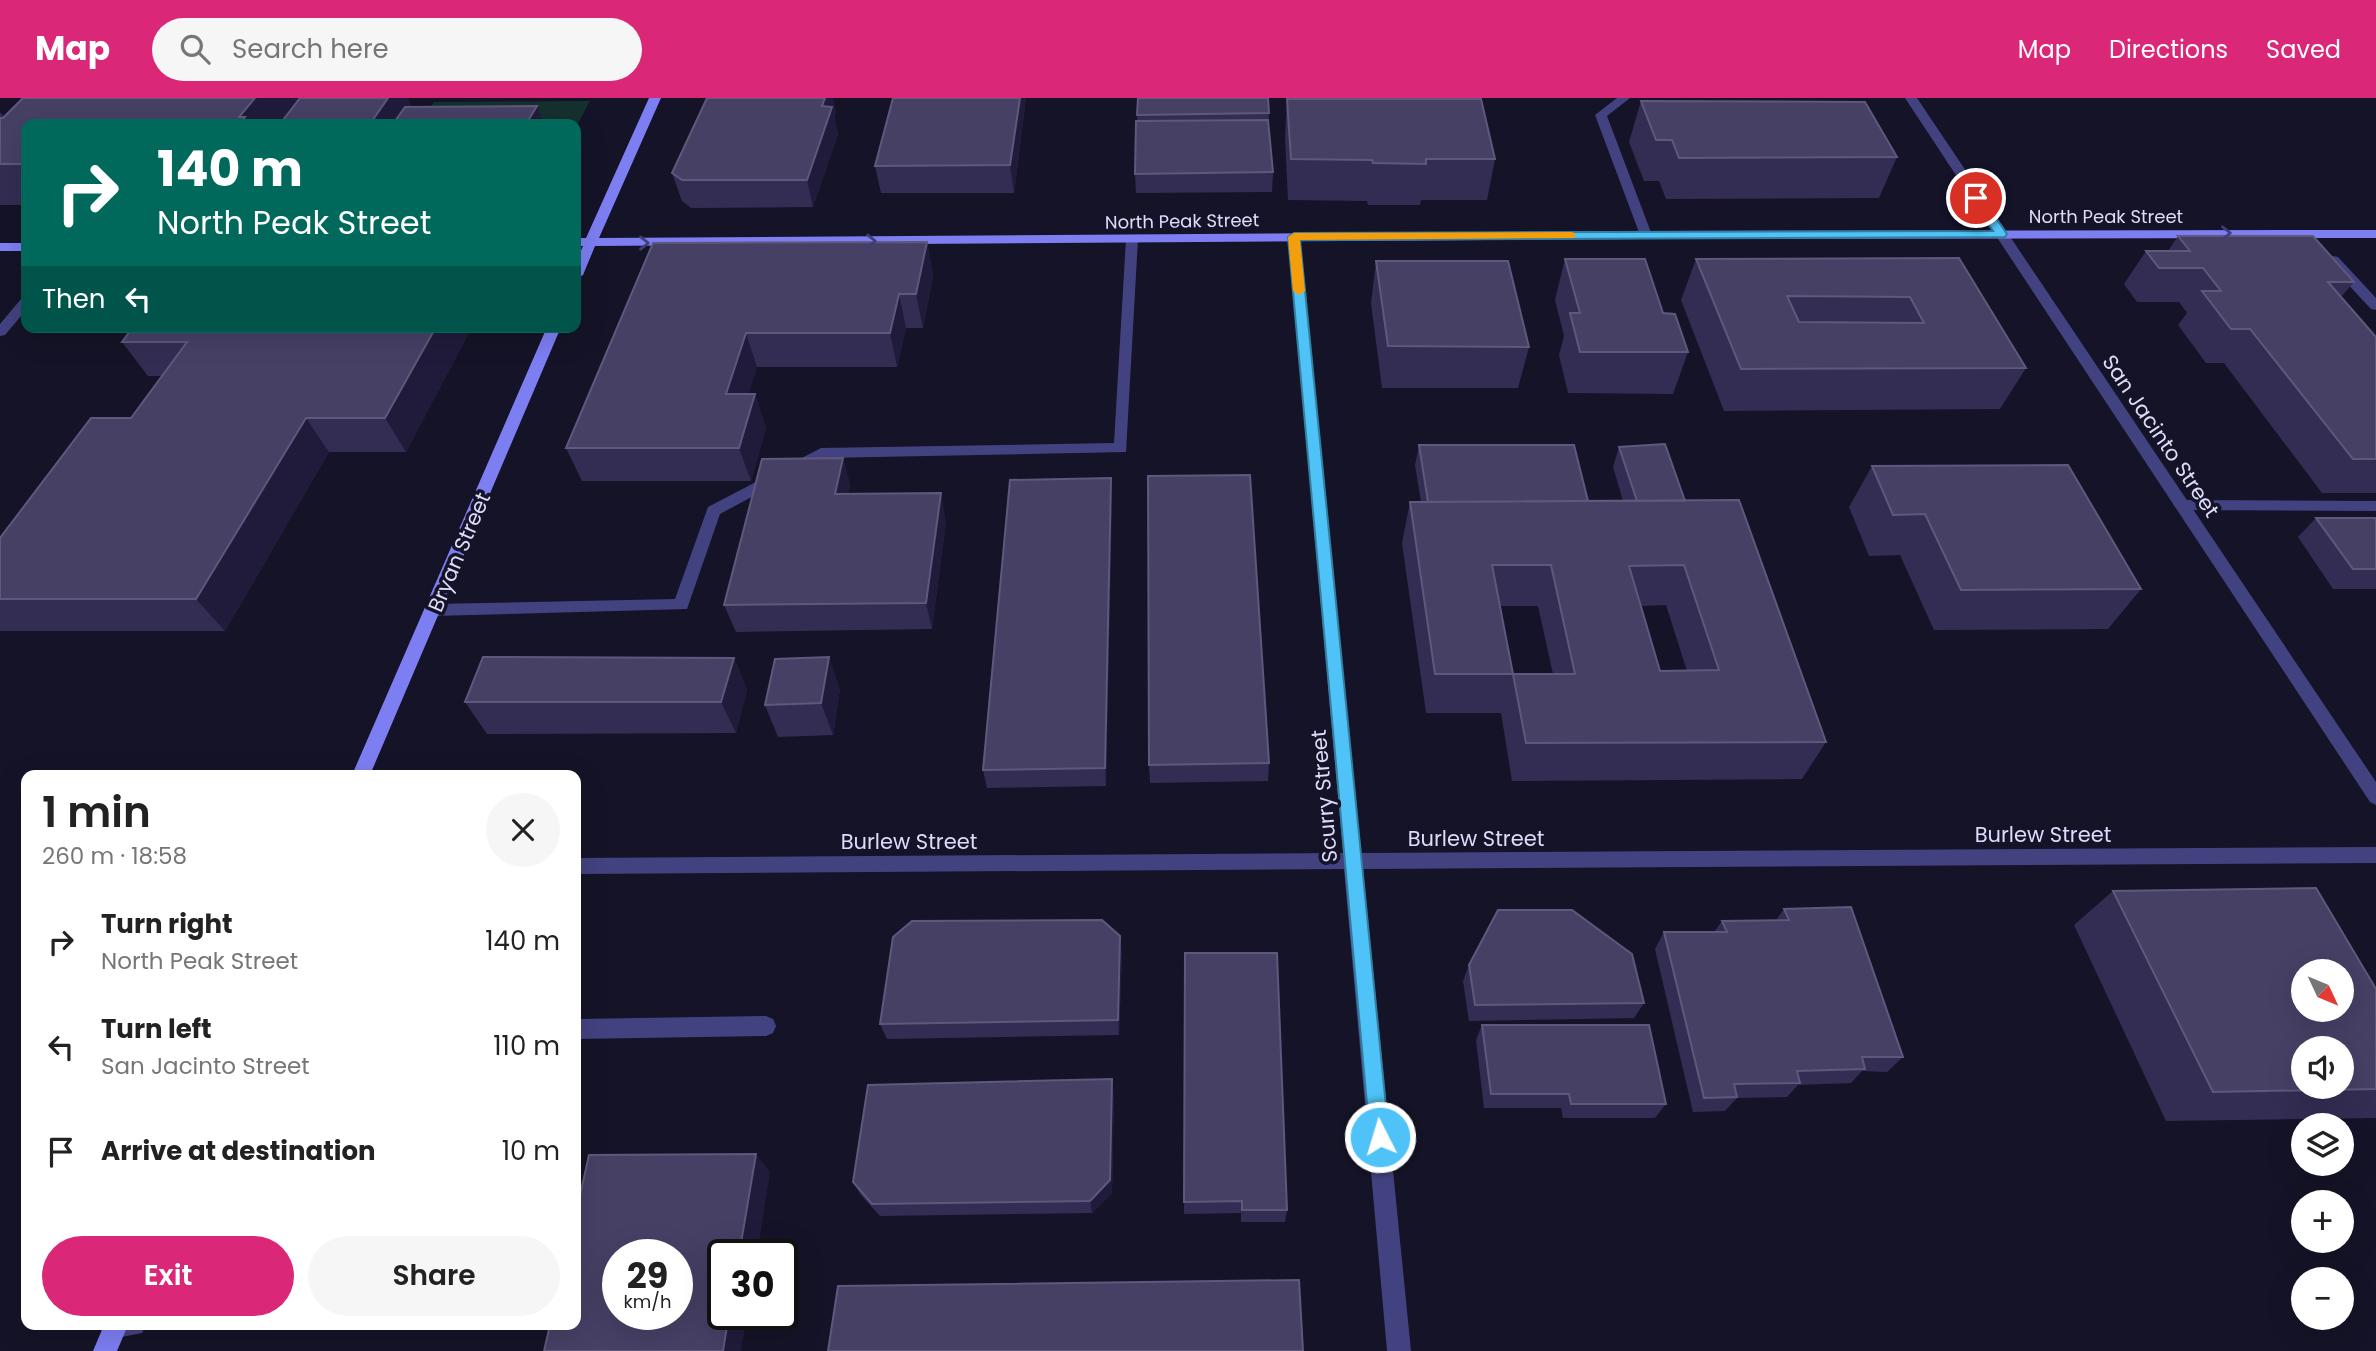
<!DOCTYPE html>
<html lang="en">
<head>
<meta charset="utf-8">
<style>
  :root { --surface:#fff; --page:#f6f6f6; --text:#222; --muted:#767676; --accent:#db2777 }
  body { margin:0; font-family:Poppins,sans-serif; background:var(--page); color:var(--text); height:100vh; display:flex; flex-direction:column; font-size:26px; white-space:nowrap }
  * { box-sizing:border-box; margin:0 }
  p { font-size:23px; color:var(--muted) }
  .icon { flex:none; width:38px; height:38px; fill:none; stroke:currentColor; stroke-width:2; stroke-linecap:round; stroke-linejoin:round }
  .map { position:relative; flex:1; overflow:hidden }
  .drawer { position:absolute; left:21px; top:672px; width:560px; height:560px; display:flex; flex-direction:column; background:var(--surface); border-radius:14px; box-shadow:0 7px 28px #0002 }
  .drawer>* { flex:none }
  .banner { position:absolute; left:21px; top:21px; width:560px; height:214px; border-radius:14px; box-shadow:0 7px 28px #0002; background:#00695c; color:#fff; overflow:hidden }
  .needle { width:46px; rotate:134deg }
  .controls { position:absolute; left:2291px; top:861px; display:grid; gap:14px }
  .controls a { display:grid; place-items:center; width:63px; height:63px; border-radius:50%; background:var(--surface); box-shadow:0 7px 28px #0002; font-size:35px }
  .speed { position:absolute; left:602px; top:1141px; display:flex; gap:14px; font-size:35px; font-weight:700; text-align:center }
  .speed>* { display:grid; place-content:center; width:91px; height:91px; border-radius:50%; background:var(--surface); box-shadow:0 7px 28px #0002; line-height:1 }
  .speed small { font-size:18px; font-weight:400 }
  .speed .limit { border:4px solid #111; border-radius:10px; background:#fff; color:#111 }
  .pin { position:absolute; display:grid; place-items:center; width:60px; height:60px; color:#fff; margin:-30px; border:4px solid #fff; border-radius:50%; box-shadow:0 2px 7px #0007 }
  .me { position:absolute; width:77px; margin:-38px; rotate:355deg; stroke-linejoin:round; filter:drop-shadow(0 0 5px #0008) }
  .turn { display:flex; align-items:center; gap:24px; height:147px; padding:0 21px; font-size:32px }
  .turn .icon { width:91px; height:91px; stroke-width:2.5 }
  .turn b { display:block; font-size:49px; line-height:60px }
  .then { display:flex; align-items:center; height:66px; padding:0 21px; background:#0003; gap:14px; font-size:26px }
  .round { display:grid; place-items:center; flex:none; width:74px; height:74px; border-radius:37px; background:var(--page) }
  .overview { display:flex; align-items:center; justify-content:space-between; height:119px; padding:0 21px }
  h1 { font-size:42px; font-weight:600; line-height:52px }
  .action { display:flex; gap:14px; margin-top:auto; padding:14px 21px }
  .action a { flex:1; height:80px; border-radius:42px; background:var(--accent); color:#fff; font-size:28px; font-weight:600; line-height:80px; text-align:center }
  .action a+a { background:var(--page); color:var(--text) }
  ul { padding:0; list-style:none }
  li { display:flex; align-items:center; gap:21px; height:105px; padding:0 21px }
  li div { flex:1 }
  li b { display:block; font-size:26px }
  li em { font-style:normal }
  header { display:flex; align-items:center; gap:42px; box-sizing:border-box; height:98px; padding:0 35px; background:var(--accent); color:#fff }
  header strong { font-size:33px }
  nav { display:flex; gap:38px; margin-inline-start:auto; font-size:24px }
  .search { width:490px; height:63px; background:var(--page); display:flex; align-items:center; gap:18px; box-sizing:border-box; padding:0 24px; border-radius:38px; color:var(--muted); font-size:26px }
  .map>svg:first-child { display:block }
  .green { fill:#16302e }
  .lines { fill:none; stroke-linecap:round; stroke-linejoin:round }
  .lane { fill:#434281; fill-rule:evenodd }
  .street { fill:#434281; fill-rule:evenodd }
  .secondary { fill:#7d7ef2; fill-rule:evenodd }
  .wall { fill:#342d53; fill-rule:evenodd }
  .shaded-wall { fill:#201b3a }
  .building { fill:#464065; stroke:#5e587c; stroke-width:2; fill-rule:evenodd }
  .oneway { stroke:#3f3e78 }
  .route { fill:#4fc3f7; stroke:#337fa1; stroke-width:2 }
  .slow { fill:#f59e0b }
  .labels { text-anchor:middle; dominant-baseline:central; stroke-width:7; stroke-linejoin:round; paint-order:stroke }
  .far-street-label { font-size:18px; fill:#dedcfb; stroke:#151327 }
  .street-label { font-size:21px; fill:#dedcfb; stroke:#151327 }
</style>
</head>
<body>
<header>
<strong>Map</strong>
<div class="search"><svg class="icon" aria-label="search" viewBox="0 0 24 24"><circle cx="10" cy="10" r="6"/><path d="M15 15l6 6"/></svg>Search here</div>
<nav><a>Map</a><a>Directions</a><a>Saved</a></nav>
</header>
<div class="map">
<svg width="2376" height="1253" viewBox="0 0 2376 1253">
  <rect width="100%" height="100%" fill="#151327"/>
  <path class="green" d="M590,3L576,29V26H418L434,4Z"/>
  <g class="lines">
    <path class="lane" d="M1617,0H1630L1607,18L1652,137L1646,141L1640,137L1595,17Z
      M1132,137L1138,141L1126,354L824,360L720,416L687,511L434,518L426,512L434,506L675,501L708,409L821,350L1114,345L1126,141Z
      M2333,158L2338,159L2376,200V212L2371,211L2328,165L2327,162Z
      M26,200V212L5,237L0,238V226L21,201Z
      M2181,402L2376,403V413L2181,412L2173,407Z
      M766,918L773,921L776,928L773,935L766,938L576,941V921Z
      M105,1227H146L142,1235L116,1240L108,1236Z"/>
    <path class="street" d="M1905,0H1917L2376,684V707L2370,704Z
      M1294,135L1300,139L1361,755L2376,749V765L1363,771L1411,1253H1387L1344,771L576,776V760L1343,755L1288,139Z"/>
    <path class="secondary" d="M649,0H661L599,140L1646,133L2376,132V140L1646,141L595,148L583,177L576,181V163L583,148H576V140H586Z
      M0,145H26V153H0Z
      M547,229H561L370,677H352Z
      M104,1227H128L117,1253H93Z"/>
  </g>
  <path class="wall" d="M1026,0L1014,95H881L875,68Z
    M1138,0L1269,15L1268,28L1273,74L1272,94L1136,95L1135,76Z
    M1287,1L1495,61L1487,102H1421L1420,107H1368L1367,103L1288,102L1285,41Z
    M1641,3L1897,59L1879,100L1666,101L1659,83H1644L1629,44Z
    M537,8L544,26H26V107H0V14L4,19L412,9Z
    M836,14L834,18L838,36L813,109L691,110L682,103L672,75Z
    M2178,138L2354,184L2341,199L2376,239V395H2322L2224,265H2206L2178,227L2187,215L2179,204H2137L2124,186L2146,153H2168Z
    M927,144L933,178L923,230H906L897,269H757L748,296H755L766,330L751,383H582L566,350L653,145Z
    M1959,160L2026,270L2000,311L1724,313L1681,202L1696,161Z
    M1565,161L1663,215L1688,254L1673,296L1568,295L1559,257L1564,238L1555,202Z
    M1376,163L1529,249L1518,290H1382L1371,205Z
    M472,229L406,354H329L225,533H0V440L131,320L162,278H148L122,244Z
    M1419,347L1588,403H1623L1613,369L1619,349L1685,403L1826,644L1802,681L1512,683L1501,615H1426L1402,445L1410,404H1421L1415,367ZM1666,507L1687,573H1660L1641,508ZM1500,508H1538L1553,576H1513Z
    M843,360L850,387L848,396L946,423L932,531L736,534L724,507Z
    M1872,368L2141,491L2108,531L1934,532L1900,457L1869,458L1849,409Z
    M1111,380L1112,400L1106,688L987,690L983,672Z
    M2316,420H2376V491H2333L2298,439Z
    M734,560L747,592L736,635L487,636L465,604Z
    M840,591L833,637L778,639L765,607Z
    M1269,665L1268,683L1150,685L1149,667Z
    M2113,793L2376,891V1020L2166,1023L2074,827Z
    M1784,811L1903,959L1887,974L1862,973L1851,985L1798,987L1787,999L1737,1000L1725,1013L1693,1014L1655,851L1664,834H1714L1722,823L1776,822Z
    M1122,854L1119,937L887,941L880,926Z
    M1185,855L1287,1112L1285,1124H1241V1115L1184,1116Z
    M1469,867L1644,905L1634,920L1469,923L1463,883Z
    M1482,927L1666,1006L1655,1020H1563L1561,1010H1484L1476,942Z
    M1114,995L1112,1095L1092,1115L880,1118L861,1097L853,1084Z"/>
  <path class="shaded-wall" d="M255,0H309L289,26H240L239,19Z
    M388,0H408L419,24L418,26H370Z
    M825,0H833L836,14L834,18L838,36L813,109L807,82L822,8Z
    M1020,0H1026L1014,95L1010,67Z
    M537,8L544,26H526Z
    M927,144L933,178L923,230L916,196Z
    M899,196L906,230L897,269L890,235Z
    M436,229H472L406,354L385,320Z
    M746,235L757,269L738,330L726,296Z
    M755,296L766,330L751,383L739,350Z
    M306,320L329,354L225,533L196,501Z
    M843,360L850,387L843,424L835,396Z
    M1111,380L1112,400L1106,688L1105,670Z
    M941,395L946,423L932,531L926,505Z
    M829,559L840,591L833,637L821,605Z
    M734,560L747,592L736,635L721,604Z
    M1120,838L1122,854L1119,937L1118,922Z
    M1112,981L1114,995L1112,1095L1092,1115L1090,1103Z
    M756,1056L770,1074L757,1157H739Z
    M729,1216H747L741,1253H723Z"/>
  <path class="building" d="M23,0H255L239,19H245L240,26H26V66H0V20H3Z
    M300,0H388L370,26H280Z
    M707,0H825L822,8L832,9L807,82H682L672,75Z
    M893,0H1020L1010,67L875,68Z
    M1138,0H1268L1269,15L1137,17Z
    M1287,1H1481L1495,61H1426V66L1373,65L1372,62L1291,61Z
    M1641,3L1865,4L1897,59L1679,60L1672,42H1656Z
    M537,8L526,26H393L405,9Z
    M1268,22L1273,74L1135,76L1136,23Z
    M2178,138H2313L2354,184H2328L2376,239V361H2353L2250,231H2231L2202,193H2221L2203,170H2159L2146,153H2190Z
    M927,144L916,196H899L890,235H746L726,296H755L739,350H566L653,145Z
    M1959,160L2026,270L1741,271L1696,161ZM1787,198L1910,199L1924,225L1799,224Z
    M1565,161H1645L1663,215L1675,216L1688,254H1580L1570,215H1580Z
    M1376,163H1508L1529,249L1388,248Z
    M133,229H436L385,320H306L196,501H0V440L91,320H131L187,244H122Z
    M1665,346L1685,403H1637L1619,349Z
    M1419,347H1574L1588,403L1428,404Z
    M843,360L835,396L941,395L926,505L724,507L762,361Z
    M2068,367L2141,491L1961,492L1925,416L1893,417L1872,368Z
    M1250,377L1269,665L1149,667L1148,378Z
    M1111,380L1105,670L983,672L1010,382Z
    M1739,402L1826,644L1526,645L1513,576H1435L1410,404ZM1492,467H1551L1575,576H1513ZM1684,467L1719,572L1660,573L1629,468Z
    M2316,420H2376V471H2353Z
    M483,559L734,560L721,604H465Z
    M829,559L821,605L765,607L775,561Z
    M2316,790L2376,891V991L2213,994L2113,793ZM2303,873H2342V912H2303ZM2303,950H2342V989H2303Z
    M1851,809L1903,959H1862L1865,971L1797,973L1800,985L1734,986L1737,999L1704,1000L1664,834H1727L1722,823L1789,822L1784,811Z
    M1498,812H1572L1632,856L1644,905L1475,907L1469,867Z
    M1102,822L1120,838L1118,922L880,926L893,839L912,823Z
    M1185,855H1277L1287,1112H1242V1103L1184,1104Z
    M1482,927H1649L1666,1006H1571L1569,996H1491Z
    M1112,981L1110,1082L1090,1103L872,1106L853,1084L868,987Z
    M756,1056L739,1157H723V1216H729L723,1253H544L550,1227H576V1115L589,1057ZM618,1157H677V1216H618Z
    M1299,1182L1303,1253H828L838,1188Z"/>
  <defs><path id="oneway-chevron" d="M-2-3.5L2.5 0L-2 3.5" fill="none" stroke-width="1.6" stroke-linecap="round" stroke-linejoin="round" transform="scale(1.75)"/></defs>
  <g class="oneway">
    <use href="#oneway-chevron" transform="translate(2226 135)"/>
    <use href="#oneway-chevron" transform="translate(871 143)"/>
    <use href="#oneway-chevron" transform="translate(644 145)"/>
  </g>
  <path class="route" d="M1972,97H1980L2007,136L2005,139L1300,142L1389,1039L1386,1045L1380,1048L1373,1045L1370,1039L1288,139L1294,135L1993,133L1970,100Z"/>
  <path class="slow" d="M1571,134L1575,135V140L1300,142L1305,193L1299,197L1293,193L1288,139L1294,135Z"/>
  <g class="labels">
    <g class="far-street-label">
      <text x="2106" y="118">North Peak Street</text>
      <text transform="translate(1182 123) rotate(-1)">North Peak Street</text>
    </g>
    <g class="street-label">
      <text transform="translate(2161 338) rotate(56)">San Jacinto Street</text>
      <text transform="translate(459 454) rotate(-67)">Bryan Street</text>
      <text transform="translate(1324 698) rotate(-95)">Scurry Street</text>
      <text x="2043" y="736">Burlew Street</text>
      <text x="1476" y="740">Burlew Street</text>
      <text x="909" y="743">Burlew Street</text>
    </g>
  </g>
</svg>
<div class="controls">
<a><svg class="needle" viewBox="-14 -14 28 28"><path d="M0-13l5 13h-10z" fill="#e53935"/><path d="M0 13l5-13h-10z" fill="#767676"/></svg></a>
<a><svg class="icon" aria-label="sound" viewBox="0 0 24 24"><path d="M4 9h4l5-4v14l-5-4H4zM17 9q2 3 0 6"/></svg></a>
<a><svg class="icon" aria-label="layers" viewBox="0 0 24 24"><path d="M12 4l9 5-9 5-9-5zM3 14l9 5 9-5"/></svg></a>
<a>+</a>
<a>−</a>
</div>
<div class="speed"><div>29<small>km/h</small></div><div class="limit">30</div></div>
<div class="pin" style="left:1976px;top:100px;background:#d93025"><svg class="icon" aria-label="arrive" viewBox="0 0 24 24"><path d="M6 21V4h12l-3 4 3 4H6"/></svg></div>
<svg class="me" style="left:1380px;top:1039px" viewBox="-20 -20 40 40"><circle r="17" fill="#4fc3f7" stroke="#fff" stroke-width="3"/><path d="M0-11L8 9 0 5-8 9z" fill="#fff"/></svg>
<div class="banner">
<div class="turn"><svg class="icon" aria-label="right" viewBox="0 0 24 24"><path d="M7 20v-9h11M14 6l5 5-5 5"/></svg><div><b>140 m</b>North Peak Street</div></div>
<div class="then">Then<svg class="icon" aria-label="left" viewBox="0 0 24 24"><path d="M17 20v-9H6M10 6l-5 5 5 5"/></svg></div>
</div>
<section class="drawer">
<div class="overview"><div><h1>1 min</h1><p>260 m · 18:58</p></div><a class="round"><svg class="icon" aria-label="close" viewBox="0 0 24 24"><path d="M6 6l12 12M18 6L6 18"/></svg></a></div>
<ul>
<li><svg class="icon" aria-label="right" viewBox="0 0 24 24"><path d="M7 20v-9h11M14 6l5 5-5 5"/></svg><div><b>Turn right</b><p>North Peak Street</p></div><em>140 m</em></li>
<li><svg class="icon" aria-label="left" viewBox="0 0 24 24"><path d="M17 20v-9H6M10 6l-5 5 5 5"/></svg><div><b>Turn left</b><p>San Jacinto Street</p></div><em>110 m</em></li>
<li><svg class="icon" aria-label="arrive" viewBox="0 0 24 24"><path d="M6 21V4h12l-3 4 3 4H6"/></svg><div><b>Arrive at destination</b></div><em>10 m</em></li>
</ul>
<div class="action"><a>Exit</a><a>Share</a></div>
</section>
</div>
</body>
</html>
